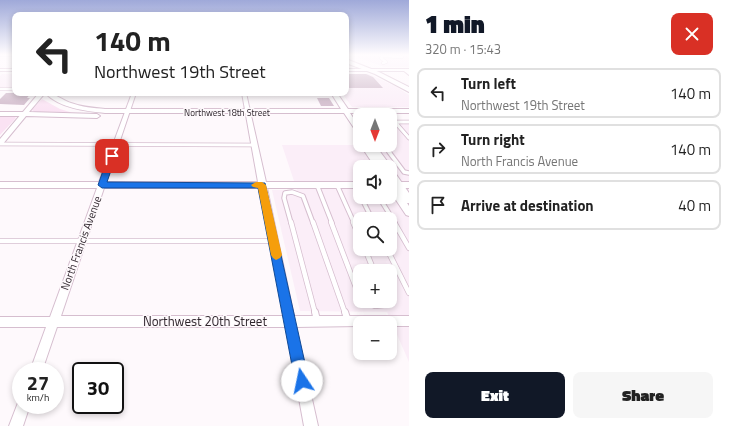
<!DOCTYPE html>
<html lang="en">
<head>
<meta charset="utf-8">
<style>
  :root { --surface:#fff; --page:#f6f6f6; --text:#222; --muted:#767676; --line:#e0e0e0; --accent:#111827 }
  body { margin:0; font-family:"Titillium Web",sans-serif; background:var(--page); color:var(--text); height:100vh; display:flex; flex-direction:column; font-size:15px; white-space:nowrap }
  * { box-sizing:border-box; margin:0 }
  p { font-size:13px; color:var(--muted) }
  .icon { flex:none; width:22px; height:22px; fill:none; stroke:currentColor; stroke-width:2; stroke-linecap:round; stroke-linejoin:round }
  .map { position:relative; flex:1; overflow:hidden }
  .details { display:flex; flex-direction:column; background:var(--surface); width:320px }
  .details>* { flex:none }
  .guide { position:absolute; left:12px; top:12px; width:337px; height:84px; border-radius:8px; box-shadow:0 2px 6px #0003; background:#fff; color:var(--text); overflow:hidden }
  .needle { width:26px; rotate:180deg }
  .fabs { position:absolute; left:353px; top:108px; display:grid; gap:8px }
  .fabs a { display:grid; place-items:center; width:44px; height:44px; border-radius:8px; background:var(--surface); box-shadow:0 2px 6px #0003; font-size:20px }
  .speed { position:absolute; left:12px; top:362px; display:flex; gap:8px; font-size:20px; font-weight:700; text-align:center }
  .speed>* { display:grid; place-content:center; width:52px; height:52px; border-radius:50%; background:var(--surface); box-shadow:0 2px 6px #0003; line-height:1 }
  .speed small { font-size:10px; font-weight:400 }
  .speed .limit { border:2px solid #111; border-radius:6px; background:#fff; color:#111 }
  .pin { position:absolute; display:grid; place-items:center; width:34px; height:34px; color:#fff; margin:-17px; border-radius:8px; box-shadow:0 2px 6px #0006 }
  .me { position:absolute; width:44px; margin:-22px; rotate:349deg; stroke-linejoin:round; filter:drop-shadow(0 0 3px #0008) }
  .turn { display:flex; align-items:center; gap:14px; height:84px; padding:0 16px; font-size:18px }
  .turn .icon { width:52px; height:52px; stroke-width:2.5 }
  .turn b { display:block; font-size:28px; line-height:34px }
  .round { display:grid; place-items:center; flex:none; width:42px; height:42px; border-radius:8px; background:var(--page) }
  .summary { display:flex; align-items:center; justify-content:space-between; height:68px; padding:0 16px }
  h1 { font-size:24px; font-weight:800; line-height:30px; color:var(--accent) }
  .action { display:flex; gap:8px; margin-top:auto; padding:8px 16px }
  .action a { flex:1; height:46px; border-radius:8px; background:var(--accent); color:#fff; font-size:16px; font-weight:800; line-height:46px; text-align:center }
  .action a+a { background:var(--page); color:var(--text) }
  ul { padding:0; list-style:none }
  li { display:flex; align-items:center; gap:12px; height:50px; margin:0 8px 6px; padding:0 8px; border:2px solid var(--line); border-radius:8px }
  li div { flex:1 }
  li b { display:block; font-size:15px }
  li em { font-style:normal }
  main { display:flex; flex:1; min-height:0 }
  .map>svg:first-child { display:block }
  .built { fill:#fbeef8; fill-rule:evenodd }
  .green { fill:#fae2f3 }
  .building { fill:#d0b9ca }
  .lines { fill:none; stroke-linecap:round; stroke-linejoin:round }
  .service-far4-casing { stroke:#d6becf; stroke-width:3.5 }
  .service-far3-casing { stroke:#d6becf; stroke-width:4.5 }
  .service-far2-casing { stroke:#d6becf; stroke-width:5.5 }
  .service-far1-casing { stroke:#d6becf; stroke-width:6 }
  .service-casing { stroke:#d6becf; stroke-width:8 }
  .minor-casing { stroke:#d6becf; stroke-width:2 }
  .tertiary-casing { stroke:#d6becf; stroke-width:2 }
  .primary-casing { stroke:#d6becf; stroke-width:2 }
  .service-far4 { stroke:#fff; stroke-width:2.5 }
  .service-far3 { stroke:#fff; stroke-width:3 }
  .service-far2 { stroke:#fff; stroke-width:3.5 }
  .service-far1 { stroke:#fff; stroke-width:4.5 }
  .service { stroke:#fff; stroke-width:6 }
  .minor { fill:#fff; fill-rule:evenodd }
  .tertiary { fill:#fff; fill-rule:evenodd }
  .primary { fill:#fff; fill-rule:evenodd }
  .route { fill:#1a73e8; stroke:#114b97 }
  .slow { fill:#f59e0b }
  .labels { text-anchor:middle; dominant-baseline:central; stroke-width:3; stroke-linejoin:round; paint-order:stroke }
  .far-street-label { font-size:9px; fill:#2f262d; stroke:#fef9fc }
  .street-label { font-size:11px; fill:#2f262d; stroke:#fef9fc }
  .near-street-label { font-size:13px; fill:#2f262d; stroke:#fef9fc }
</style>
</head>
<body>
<main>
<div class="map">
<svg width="409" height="426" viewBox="0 0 409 426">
  <rect width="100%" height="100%" fill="#fef9fc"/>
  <path class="built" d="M351,55H407L409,56V67H384Z
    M2,74H15V88H0V76Z
    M346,74H369L395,86L409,95V107H352L342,93H346Z
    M390,120H409V362L387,312L300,311L272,190H297L282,145H390ZM360,167H390V197H360ZM360,219H390V249H360ZM360,271H390V301H360Z"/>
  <path class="green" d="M42,99L60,109L73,113L34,112L32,110Z
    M0,115L14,116L16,118L0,135Z"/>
  <path class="building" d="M346,74H366L373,77L383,88H348L346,86Z
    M6,93H31L27,98H30L24,105L0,104V99Z
    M317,98H329L334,106H321Z"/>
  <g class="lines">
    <defs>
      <path id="service-far4" d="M0,55H15
        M383,63L386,62L381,58L382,56L402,57
        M0,89H15"/>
      <path id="service-far3" d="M390,122H409
        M395,122L409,138
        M0,144L254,145
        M384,145L390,153"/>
      <path id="service-far2" d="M389,152L404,172L409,173
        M317,185L332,223
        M337,185L354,223
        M361,197L372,219
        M379,197L395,223
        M291,223L284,198L285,193L292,192L303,196L313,223"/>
      <path id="service-far1" d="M291,222L315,313
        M313,222L345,313
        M331,222L360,298
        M353,222L360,238
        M394,222L409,248
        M0,241H273
        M365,249L374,271
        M387,249L409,293
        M363,301L375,306L384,305L386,301"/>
      <path id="service" d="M315,312L317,320
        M345,312L348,321"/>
      <path id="minor" d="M0,69H15V71H0Z
        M346,69H409V71H346Z
        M132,93H136L106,182H258L242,93H246L266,182H360V188H267L294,316H409V326H390V323H360V326L296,327L318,426H304L286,327H57L42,371H30L46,327H0V317H50L97,188H0V182H99ZM104,188H259L284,316H61Z
        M0,112H24L27,114L24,116H0Z
        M390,182H409V188H390Z
        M19,400H21V405H30L23,426H9Z"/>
      <path id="tertiary" d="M39,93H45L29,112L97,114L100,116L97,118L26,116L2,145H0V139Z
        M45,93C55,93 62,100 71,103C82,107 93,108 105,109H341L331,93H337L348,109H409V113H350L360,128V135L358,134L344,113H105C85,111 60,108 45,93Z
        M367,145H375L390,165L391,167L390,168V167H383L382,165L383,167H375L365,152L366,150H371Z
        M390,169L393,170L409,193V203H407L409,206V216L406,215L390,191V181L392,182L390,178Z"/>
      <path id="primary" d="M346,59L379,72L409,87V92L375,74L346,63Z
        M404,69H409V75L404,71Z"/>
    </defs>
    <use href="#service-far4" class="service-far4-casing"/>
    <use href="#service-far3" class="service-far3-casing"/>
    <use href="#service-far2" class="service-far2-casing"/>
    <use href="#service-far1" class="service-far1-casing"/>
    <use href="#service" class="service-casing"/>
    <use href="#minor" class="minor-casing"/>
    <use href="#tertiary" class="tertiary-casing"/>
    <use href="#primary" class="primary-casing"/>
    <use href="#service-far4" class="service-far4"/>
    <use href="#service-far3" class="service-far3"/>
    <use href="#service-far2" class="service-far2"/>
    <use href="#service-far1" class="service-far1"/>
    <use href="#service" class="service"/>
    <use href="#minor" class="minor"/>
    <use href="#tertiary" class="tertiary"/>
    <use href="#primary" class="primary"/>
  </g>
  <linearGradient id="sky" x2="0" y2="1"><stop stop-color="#9fa9d9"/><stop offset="0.48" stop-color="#fffcfe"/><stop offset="1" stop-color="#fffcfe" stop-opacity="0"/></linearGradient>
  <rect width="409" height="114" fill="url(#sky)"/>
  <path class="route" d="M109,154H112L116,156L107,182L265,183L309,381L307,386L302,388L297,386L295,381L258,188H102L98,185Z"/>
  <path class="slow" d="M262,182L266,185L282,255L280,258L276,260L273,258L271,255L258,188L253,187L251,185L256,182Z"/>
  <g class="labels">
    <g class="far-street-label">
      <text x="227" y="112">Northwest 18th Street</text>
    </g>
    <g class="street-label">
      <text transform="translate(81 243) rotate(-70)">North Francis Avenue</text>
    </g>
    <g class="near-street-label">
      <text x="205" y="321">Northwest 20th Street</text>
    </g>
  </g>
</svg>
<div class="fabs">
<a><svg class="needle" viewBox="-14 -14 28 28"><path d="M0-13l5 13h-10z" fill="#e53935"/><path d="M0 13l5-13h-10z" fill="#767676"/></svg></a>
<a><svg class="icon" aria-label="sound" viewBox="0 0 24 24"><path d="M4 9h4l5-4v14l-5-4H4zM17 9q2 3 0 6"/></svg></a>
<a><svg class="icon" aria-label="search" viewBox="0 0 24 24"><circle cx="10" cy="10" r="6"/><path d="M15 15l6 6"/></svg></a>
<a>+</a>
<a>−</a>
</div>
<div class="speed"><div>27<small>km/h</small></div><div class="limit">30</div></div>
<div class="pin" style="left:112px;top:156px;background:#d93025"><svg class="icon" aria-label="arrive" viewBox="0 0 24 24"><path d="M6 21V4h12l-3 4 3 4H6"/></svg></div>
<svg class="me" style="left:302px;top:381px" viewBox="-20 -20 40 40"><circle r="19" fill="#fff"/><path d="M0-13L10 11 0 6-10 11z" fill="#1a73e8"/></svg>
<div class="guide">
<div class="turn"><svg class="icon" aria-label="left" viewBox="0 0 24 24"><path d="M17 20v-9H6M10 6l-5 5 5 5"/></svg><div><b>140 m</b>Northwest 19th Street</div></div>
</div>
</div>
<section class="details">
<div class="summary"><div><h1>1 min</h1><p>320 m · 15:43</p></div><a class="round" style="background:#d93025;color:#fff"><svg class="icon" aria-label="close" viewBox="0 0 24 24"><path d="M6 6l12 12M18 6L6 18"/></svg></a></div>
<ul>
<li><svg class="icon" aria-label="left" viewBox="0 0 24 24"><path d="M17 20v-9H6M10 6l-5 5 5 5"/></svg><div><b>Turn left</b><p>Northwest 19th Street</p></div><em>140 m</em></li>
<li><svg class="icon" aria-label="right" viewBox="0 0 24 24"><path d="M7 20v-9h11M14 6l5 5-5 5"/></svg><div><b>Turn right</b><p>North Francis Avenue</p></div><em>140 m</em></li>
<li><svg class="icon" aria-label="arrive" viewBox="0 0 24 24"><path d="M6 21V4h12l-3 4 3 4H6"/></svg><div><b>Arrive at destination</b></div><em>40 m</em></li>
</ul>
<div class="action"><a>Exit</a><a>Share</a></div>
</section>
</main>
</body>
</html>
